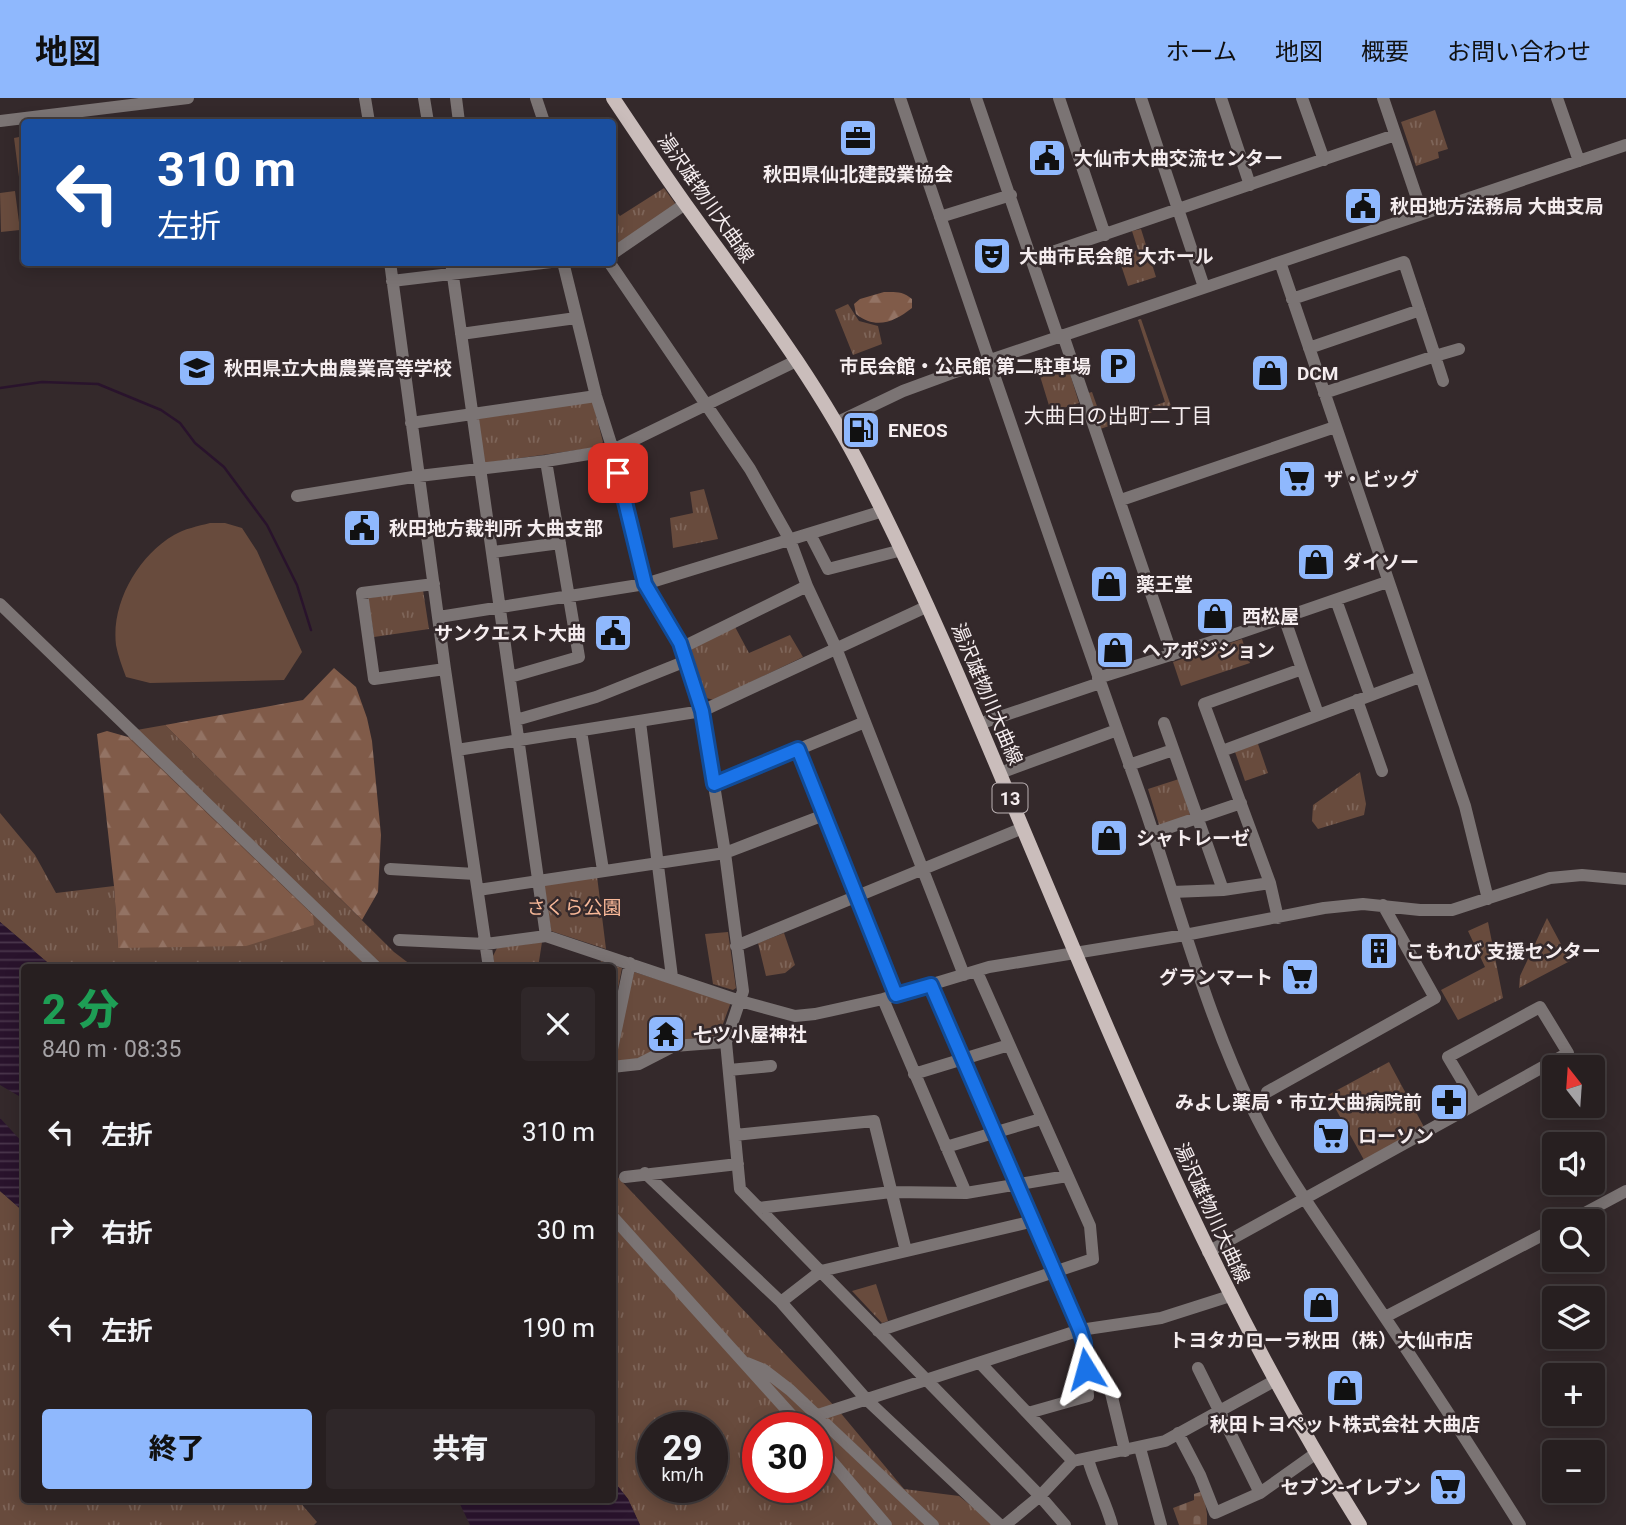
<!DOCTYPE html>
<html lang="ja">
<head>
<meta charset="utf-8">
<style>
  :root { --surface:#271f20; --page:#2f2729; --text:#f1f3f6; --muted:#a4a2a5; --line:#433d3e; --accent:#8fb8fd }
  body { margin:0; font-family:Roboto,"Noto Sans JP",sans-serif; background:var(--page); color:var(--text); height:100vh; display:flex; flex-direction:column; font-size:26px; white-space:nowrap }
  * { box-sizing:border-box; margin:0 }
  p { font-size:23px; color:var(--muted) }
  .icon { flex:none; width:38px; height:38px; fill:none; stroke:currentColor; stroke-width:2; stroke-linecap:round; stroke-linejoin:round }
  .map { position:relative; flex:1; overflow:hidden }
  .details { position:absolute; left:21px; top:866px; width:595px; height:539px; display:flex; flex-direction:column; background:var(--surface); border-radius:7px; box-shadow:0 4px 18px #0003,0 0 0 2px var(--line) }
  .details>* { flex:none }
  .guide { position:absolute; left:21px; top:21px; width:595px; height:147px; border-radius:7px; box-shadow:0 4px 18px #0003,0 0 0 2px var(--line); background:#1a4fa0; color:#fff; overflow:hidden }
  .needle { width:46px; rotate:343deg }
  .fabs { position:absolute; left:1542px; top:957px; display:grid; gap:14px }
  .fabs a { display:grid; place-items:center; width:63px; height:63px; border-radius:7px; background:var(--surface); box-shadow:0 4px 18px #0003,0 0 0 2px var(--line); font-size:35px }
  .speed { position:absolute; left:637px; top:1314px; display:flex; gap:14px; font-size:35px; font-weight:700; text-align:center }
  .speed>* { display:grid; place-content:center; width:91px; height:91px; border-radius:50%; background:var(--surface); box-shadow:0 4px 18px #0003,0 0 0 2px var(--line); line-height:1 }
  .speed small { font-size:18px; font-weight:400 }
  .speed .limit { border:10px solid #d22; background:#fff; color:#111 }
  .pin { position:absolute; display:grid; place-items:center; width:60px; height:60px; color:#fff; margin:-30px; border-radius:14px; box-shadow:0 4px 10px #0006 }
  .me { position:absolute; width:77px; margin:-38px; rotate:352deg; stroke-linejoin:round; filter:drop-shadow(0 0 5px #0008) }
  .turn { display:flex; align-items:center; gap:24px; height:147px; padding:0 21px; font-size:32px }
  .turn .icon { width:91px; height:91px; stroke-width:2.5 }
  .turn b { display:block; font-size:49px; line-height:60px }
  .round { display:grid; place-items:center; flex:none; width:74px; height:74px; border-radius:7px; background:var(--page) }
  .overview { display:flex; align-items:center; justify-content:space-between; height:119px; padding:0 21px }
  h1 { font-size:42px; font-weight:800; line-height:52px; color:#1e9e55 }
  .button { display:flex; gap:14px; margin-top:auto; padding:14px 21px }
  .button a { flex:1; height:80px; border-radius:7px; background:var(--accent); color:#111; font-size:28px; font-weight:800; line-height:80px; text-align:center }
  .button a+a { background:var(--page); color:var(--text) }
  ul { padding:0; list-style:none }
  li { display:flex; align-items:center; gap:21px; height:98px; padding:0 21px }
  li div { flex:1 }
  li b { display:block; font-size:26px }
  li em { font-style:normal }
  header { display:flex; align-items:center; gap:42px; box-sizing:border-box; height:98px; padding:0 35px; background:var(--accent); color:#111 }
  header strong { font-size:33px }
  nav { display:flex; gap:38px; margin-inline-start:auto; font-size:24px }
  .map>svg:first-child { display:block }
  .grass { fill:url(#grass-tufts); fill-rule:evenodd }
  .forest { fill:url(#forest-firs) }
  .cemetery { fill:url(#cemetery-stones) }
  .pitch { fill:#684b3d }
  .water { fill:url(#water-rules) }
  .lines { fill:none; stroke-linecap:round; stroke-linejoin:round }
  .stream { stroke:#29132c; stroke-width:2.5 }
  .minor { stroke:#7b7474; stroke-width:12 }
  .major { stroke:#cabdbb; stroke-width:14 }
  .route-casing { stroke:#114b97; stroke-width:18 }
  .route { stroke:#1a73e8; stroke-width:12 }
  .labels { text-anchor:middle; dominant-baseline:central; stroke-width:5; stroke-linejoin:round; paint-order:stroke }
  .shield { fill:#34292b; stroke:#bbb2b4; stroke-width:2 }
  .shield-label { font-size:18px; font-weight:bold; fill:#f5edef }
  .poi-label { font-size:19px; font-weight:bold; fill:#f5edef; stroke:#34292b; text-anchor:start }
  .street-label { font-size:19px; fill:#f5edef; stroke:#34292b }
  .park-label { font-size:19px; fill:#f9b999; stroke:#34292b }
  .neighbourhood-label { font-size:21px; fill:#f5edef; stroke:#34292b }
</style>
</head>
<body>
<header>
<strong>地図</strong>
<nav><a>ホーム</a><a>地図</a><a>概要</a><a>お問い合わせ</a></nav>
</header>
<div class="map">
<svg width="1626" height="1427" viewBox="0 0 1626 1427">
  <defs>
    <pattern id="grass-tufts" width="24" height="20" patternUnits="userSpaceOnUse" patternTransform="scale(1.75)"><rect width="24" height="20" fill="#684b3d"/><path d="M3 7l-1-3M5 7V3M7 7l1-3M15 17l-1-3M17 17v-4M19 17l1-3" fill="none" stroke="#7e6559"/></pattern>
    <pattern id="forest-firs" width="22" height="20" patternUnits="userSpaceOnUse" patternTransform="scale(1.75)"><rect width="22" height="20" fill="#805b49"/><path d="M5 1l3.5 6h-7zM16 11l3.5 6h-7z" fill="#937364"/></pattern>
    <pattern id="cemetery-stones" width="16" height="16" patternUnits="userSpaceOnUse" patternTransform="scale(1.75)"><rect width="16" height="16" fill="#684b3d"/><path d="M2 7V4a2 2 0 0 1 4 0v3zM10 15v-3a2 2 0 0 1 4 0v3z" fill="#7e6559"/></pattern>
    <pattern id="water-rules" width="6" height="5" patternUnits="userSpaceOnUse" patternTransform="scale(1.75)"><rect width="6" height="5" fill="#29132c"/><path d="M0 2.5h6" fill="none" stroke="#49364b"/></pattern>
  </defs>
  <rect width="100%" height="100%" fill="#34292b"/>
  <path class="grass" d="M1435,12L1448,51L1438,54L1439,60L1416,68L1401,24Z
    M664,90L677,108L613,150L612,108L620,118Z
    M1141,131L1156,179L1128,188L1118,158L1138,152L1132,133Z
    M848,206L859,223L878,228L882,246L853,257L835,212Z
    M1141,221L1171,308L1100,331L1088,295L1092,294L1103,325L1165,304L1138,222Z
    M1068,269L1079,305L1051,314L1040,278Z
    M592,301L603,344L599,349L484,365L477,318Z
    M704,391L718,441L673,450L670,420L693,415L690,394Z
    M423,492L429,531L374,539L368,500Z
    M734,527L749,555L790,537L803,559L714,602L706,600L689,549Z
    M1242,541L1250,565L1181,588L1173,564Z
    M165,627L394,854L415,870H54L0,824V715L35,757L56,795L114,788L118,850L313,817L128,639L131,633Z
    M1257,643L1268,675L1245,683L1234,651Z
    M1360,674L1366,706L1364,717L1318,731L1312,723L1313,707Z
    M1179,681L1191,720L1160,730L1148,691Z
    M597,778L606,851L551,833L544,786Z
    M1547,820L1570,863L1519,890L1520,878Z
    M1488,824L1503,900L1458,922L1441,892L1485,869L1468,833Z
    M728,834L736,890L733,892L713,886L705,836Z
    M784,835L795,867L785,875L766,878L758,845Z
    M542,844L538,870H495L493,858L497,850Z
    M601,863L622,870L616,901H613L612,870H599Z
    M634,874L731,904L719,937L681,942L675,925L654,932L658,951L642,960L613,965Z
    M1389,964L1424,1029L1364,1062L1328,997Z
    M612,1073L839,1313L904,1391L959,1398L995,1427H890L817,1343V1330H758V1390H817V1352L881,1427H640L628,1401L613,1382ZM653,1330H712V1390H653Z
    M0,1093L24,1114V1402H298L317,1424L314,1427H0Z
    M876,1186L888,1223L882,1225L852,1193Z"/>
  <path class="forest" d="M884,194C895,194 903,193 912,201V210C894,224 876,232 856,216L854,206L860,201Z
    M334,570L356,589L367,620L372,643L381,737L378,794L362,822L165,627L303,602Z
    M107,633L128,639L313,817L314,827L246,848L118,850L114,788L97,636Z"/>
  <path class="cemetery" d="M1203,1393L1207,1416V1427H1179L1173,1410L1194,1402V1396Z"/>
  <path class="pitch" d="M24,38V78L19,79L14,40Z
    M15,93L20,132L1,134L0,95Z
    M210,425H225L242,430L257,453L302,554L284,582L150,585L126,579C122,568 118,558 116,547C111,505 138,458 174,437C184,431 198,428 210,425Z"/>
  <path class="water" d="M0,824L54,870H24V1001L0,987Z
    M0,1020L24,1046V1114L0,1093Z
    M613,1382L628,1401L640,1427H470L458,1402H612Z"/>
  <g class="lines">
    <path class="stream" d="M0,290L42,284L98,286L161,312L180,325L195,345L224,369L267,427L297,487L311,532"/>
    <path class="minor" d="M365,0L369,24
      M424,0L428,24
      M456,0L459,24
      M536,0L544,24
      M900,0C979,234 1058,467 1141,699C1177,803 1204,911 1252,1010C1283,1074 1326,1131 1365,1190C1418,1268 1470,1347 1520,1427
      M976,0L1058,239
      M1059,0L1105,137
      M1141,0L1204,189
      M1221,0L1250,87
      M1302,0L1324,62
      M1383,0L1422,115
      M1557,0L1579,63
      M0,23L188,0
      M940,119L1011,97
      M612,156L685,106
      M1032,161L1395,37
      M390,164L445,571L489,870
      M451,164L546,838
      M563,164L596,298L613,352L645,486L680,545L702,613L725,755L743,893L726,944L740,1091L1040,1398L1065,1427
      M609,164L750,371L790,442L807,488L836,550L964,877
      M1280,164L1465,708L1488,801
      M392,183L551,164
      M1292,201L1404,164L1435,258L1324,295
      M461,236L576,220
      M1063,237L1172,557
      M1309,250L1420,212
      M1443,283L1435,258L1459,251
      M411,325L596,298
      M836,325L903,293L952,275L1626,47
      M297,398L419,378L546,363L613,352L796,263
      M1121,402L1335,329
      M810,436L828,471L902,452
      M493,454L560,445
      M434,486L362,495L374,581L445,571
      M1336,502L1370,597
      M0,506L377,870
      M439,519L645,486L883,413
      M681,550L807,488
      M1302,571L1318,616
      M510,579L579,559L546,363
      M1098,580L1230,538L1387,484
      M1357,602L1382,673
      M516,622L596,599L686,563
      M640,624L672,879
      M1164,625L1223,792
      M979,626L1100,585
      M581,633L603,772
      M798,651L896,896
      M457,652L702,613L928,508
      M1222,653L1420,579
      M1129,667L1173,652
      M1000,675L1117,632
      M714,686L865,624
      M1153,735L1241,705
      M390,771L475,776
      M478,792L725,755L824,717
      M1172,794L1223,792L1270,785
      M1278,820L1270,785L1204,606L1302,571L1284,519
      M399,842L486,846L546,838L740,903L795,918L815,916L883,901L989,869L1185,837L1324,810L1363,806L1420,812H1452L1550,780L1582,777L1626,781
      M736,848L1023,730
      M931,887L1080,1232L1084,1245L1088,1298L1028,1315
      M883,901L966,1095
      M612,951L630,865
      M612,969L639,966L674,948L726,944
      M729,972L771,968
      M914,976L1009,947
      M1267,994L1435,900L1383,807
      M735,1037L874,1023L906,1153
      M946,1049L1041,1021
      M645,1075L781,1204L867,1302L1000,1427
      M625,1079L738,1066
      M759,1110L891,1094L966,1095L1067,1078
      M612,1118L803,1330
      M1568,1124L1626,1093
      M1208,1154L1476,1006L1448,959L1540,909L1568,955L1476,1006
      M781,1204L821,1173L1034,1123
      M1385,1219L1554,1131
      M878,1233L1093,1161L1090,1128L977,874
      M747,1265L764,1272L790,1292L933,1427
      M980,1265L1073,1363
      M1198,1270L1260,1395
      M1111,1295L1125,1353
      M818,1317L1080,1232L1161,1220L1230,1198
      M1178,1335L1200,1377L1215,1415L1260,1395L1315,1356
      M817,1346L886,1427
      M1140,1350L1161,1427
      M1088,1361C1094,1384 1106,1404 1112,1427
      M1005,1427L1040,1398L1073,1363L1165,1343L1274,1283"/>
    <path class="major" d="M613,0C637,36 661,72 686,107C749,195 816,281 865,378C923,491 972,609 1021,726C1122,966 1221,1207 1360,1427"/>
  </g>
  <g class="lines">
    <defs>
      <path id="route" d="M618,375L645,486L680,545L702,613L714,686L798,651L896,897L931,887L1080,1232L1084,1245L1086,1271"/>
    </defs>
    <use href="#route" class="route-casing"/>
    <use href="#route" class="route"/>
  </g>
  <defs>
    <symbol id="office-square" viewBox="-11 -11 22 22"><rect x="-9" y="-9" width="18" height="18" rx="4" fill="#8fb8fd" stroke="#34292b"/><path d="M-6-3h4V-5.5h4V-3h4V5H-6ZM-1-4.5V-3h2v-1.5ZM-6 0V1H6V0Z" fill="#111"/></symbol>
    <symbol id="civic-square" viewBox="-11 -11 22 22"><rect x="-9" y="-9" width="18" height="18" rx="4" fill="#8fb8fd" stroke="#34292b"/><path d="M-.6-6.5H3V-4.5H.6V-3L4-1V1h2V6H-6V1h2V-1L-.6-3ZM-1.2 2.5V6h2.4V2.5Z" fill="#111"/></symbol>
    <symbol id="theatre-square" viewBox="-11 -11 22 22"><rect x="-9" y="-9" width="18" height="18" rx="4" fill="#8fb8fd" stroke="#34292b"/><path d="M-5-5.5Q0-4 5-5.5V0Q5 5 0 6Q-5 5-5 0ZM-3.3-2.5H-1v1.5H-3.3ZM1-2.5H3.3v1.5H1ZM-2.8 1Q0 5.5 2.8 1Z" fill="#111"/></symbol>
    <symbol id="parking-square" viewBox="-11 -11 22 22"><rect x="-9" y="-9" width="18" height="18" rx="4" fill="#8fb8fd" stroke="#34292b"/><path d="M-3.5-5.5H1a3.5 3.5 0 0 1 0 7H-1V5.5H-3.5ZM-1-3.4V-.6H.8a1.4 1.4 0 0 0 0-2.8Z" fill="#111"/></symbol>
    <symbol id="school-square" viewBox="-11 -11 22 22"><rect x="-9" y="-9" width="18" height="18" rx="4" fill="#8fb8fd" stroke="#34292b"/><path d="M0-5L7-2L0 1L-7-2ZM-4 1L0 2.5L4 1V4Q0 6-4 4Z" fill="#111"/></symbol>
    <symbol id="shop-square" viewBox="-11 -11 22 22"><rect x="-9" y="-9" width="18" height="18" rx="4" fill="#8fb8fd" stroke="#34292b"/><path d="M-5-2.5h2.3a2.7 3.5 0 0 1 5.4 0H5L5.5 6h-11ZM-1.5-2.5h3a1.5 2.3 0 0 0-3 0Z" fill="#111"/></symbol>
    <symbol id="fuel-square" viewBox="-11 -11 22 22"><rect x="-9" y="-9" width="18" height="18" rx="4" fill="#8fb8fd" stroke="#34292b"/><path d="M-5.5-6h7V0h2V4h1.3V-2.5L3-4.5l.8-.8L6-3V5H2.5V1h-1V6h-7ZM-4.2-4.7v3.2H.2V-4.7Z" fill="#111"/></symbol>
    <symbol id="supermarket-square" viewBox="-11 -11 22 22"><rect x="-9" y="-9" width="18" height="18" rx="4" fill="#8fb8fd" stroke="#34292b"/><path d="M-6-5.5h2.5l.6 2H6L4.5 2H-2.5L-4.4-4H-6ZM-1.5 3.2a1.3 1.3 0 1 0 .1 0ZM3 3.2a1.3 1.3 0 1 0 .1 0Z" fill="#111"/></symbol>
    <symbol id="building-square" viewBox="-11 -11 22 22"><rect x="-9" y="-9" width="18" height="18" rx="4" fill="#8fb8fd" stroke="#34292b"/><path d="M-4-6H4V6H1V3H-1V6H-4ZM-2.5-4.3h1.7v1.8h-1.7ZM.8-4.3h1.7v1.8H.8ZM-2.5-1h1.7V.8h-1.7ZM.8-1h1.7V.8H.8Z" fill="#111"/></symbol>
    <symbol id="temple-square" viewBox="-11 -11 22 22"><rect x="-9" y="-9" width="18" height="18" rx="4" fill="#8fb8fd" stroke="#34292b"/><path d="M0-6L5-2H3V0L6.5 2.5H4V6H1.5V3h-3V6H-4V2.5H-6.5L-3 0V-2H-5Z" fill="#111"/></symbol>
    <symbol id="pharmacy-square" viewBox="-11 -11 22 22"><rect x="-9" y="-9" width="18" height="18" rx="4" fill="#8fb8fd" stroke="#34292b"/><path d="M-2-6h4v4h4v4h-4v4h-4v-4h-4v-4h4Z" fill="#111"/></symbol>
  </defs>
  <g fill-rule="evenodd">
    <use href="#office-square" x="836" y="18" width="44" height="44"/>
    <use href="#civic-square" x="1025" y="38" width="44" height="44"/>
    <use href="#civic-square" x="1341" y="86" width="44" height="44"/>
    <use href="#theatre-square" x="970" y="136" width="44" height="44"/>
    <use href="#parking-square" x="1096" y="246" width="44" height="44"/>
    <use href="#school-square" x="175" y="248" width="44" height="44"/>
    <use href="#shop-square" x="1248" y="253" width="44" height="44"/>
    <use href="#fuel-square" x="839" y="310" width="44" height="44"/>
    <use href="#supermarket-square" x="1275" y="359" width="44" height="44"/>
    <use href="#civic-square" x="340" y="408" width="44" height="44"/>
    <use href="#shop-square" x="1294" y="442" width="44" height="44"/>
    <use href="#shop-square" x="1087" y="464" width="44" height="44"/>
    <use href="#shop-square" x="1193" y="496" width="44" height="44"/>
    <use href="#civic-square" x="591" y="513" width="44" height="44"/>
    <use href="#shop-square" x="1093" y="530" width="44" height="44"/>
    <use href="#shop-square" x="1087" y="718" width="44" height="44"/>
    <use href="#building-square" x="1357" y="831" width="44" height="44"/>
    <use href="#supermarket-square" x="1278" y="857" width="44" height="44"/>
    <use href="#temple-square" x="644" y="914" width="44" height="44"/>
    <use href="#pharmacy-square" x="1427" y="982" width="44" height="44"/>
    <use href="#supermarket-square" x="1309" y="1016" width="44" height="44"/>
    <use href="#shop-square" x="1299" y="1185" width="44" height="44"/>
    <use href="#shop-square" x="1323" y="1268" width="44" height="44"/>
    <use href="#supermarket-square" x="1426" y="1367" width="44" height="44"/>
  </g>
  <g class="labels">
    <rect class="shield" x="992.5" y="685.5" width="35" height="29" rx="5"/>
    <g class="shield-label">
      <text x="1010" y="700">13</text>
    </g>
    <g class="poi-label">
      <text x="1074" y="60">大仙市大曲交流センター</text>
      <text x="858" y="76" text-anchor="middle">秋田県仙北建設業協会</text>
      <text x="1390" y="108">秋田地方法務局 大曲支局</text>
      <text x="1019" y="158">大曲市民会館 大ホール</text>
      <text x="1091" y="268" text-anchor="end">市民会館・公民館 第二駐車場</text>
      <text x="224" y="270">秋田県立大曲農業高等学校</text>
      <text x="1297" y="275">DCM</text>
      <text x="888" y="332">ENEOS</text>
      <text x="1324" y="381">ザ・ビッグ</text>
      <text x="389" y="430">秋田地方裁判所 大曲支部</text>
      <text x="1343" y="464">ダイソー</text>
      <text x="1136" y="486">薬王堂</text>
      <text x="1242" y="518">西松屋</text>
      <text x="586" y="535" text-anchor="end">サンクエスト大曲</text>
      <text x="1142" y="552">ヘアポジション</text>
      <text x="1136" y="740">シャトレーゼ</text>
      <text x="1406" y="853">こもれび 支援センター</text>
      <text x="1273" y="879" text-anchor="end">グランマート</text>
      <text x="693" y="936">七ツ小屋神社</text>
      <text x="1422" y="1004" text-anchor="end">みよし薬局・市立大曲病院前</text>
      <text x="1358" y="1038">ローソン</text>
      <text x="1321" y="1242" text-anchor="middle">トヨタカローラ秋田（株）大仙市店</text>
      <text x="1345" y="1326" text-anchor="middle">秋田トヨペット株式会社 大曲店</text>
      <text x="1421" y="1389" text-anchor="end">セブン-イレブン</text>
    </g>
    <g class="street-label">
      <text transform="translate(706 100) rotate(55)">湯沢雄物川大曲線</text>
      <text transform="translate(987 596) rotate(67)">湯沢雄物川大曲線</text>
      <text transform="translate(1212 1115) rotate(65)">湯沢雄物川大曲線</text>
    </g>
    <g class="park-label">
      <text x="574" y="809">さくら公園</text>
    </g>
    <g class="neighbourhood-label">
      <text x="1118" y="318">大曲日の出町二丁目</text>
    </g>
  </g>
</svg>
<div class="fabs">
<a><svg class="needle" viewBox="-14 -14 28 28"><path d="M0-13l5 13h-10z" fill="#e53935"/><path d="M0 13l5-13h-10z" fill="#a4a2a5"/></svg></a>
<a><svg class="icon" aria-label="sound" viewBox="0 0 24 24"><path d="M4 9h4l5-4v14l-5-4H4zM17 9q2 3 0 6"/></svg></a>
<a><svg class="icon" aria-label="search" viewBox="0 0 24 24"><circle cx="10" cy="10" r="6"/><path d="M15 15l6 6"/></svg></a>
<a><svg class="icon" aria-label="layers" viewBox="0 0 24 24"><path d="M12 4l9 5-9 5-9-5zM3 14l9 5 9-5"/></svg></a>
<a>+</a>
<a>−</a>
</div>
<div class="speed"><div>29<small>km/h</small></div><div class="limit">30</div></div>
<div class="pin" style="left:618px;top:375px;background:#d93025"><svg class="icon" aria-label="arrive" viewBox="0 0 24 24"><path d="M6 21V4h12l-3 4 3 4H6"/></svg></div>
<svg class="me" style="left:1086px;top:1271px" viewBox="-20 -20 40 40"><path d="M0-17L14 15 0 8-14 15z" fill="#1a73e8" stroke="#fff" stroke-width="4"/></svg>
<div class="guide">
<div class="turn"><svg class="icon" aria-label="left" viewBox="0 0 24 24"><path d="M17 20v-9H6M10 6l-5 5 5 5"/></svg><div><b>310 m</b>左折</div></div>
</div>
<section class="details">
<div class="overview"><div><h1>2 分</h1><p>840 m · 08:35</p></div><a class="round"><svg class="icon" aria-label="close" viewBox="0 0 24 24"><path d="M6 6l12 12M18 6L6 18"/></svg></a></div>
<ul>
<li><svg class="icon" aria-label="left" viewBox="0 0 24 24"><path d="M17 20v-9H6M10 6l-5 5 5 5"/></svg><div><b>左折</b></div><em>310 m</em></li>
<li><svg class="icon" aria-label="right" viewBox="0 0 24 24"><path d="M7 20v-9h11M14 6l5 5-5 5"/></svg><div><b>右折</b></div><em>30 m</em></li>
<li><svg class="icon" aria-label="left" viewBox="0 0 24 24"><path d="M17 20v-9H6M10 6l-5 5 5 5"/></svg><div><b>左折</b></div><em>190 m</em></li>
</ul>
<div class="button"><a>終了</a><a>共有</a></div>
</section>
</div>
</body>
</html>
